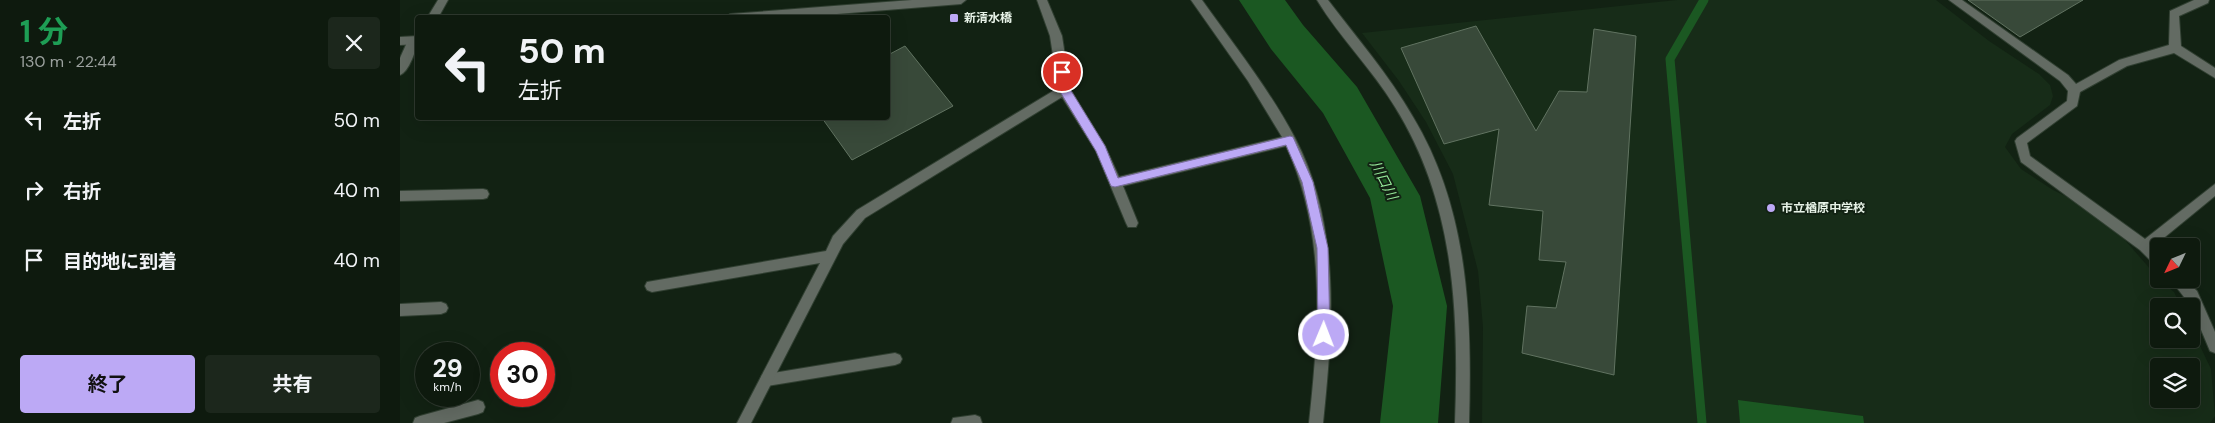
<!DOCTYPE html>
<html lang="ja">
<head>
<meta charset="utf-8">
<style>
  :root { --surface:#0e1a0e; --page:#1c271c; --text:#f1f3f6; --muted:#9ba19e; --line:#2e382e; --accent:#bca9f5 }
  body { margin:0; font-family:"DM Sans","Noto Sans JP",sans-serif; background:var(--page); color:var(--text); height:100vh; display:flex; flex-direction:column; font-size:19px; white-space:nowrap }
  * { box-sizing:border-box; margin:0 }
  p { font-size:16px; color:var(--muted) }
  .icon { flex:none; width:28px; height:28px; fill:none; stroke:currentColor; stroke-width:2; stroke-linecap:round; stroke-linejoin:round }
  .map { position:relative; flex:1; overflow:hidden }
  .details { display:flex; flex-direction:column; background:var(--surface); width:400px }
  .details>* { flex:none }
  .banner { position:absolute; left:15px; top:15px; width:475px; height:105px; border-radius:5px; box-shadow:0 5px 20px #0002,0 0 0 1px var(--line); background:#0e1a0e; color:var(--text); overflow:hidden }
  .needle { width:32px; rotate:227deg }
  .fabs { position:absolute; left:1750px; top:238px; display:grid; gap:10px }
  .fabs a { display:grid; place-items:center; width:50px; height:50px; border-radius:5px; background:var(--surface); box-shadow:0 5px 20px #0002,0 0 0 1px var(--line); font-size:25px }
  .speed { position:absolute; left:15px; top:342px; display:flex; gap:10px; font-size:25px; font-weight:700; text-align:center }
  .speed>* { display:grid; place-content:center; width:65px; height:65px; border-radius:50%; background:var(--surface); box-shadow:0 5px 20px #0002,0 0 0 1px var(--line); line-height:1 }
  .speed small { font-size:12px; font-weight:400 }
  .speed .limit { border:8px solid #d22; background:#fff; color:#111 }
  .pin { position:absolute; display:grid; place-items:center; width:42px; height:42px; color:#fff; margin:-21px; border:2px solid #fff; border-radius:50%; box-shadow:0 1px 5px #0007 }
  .me { position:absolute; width:55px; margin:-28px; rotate:1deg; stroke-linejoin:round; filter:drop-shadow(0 0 4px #0008) }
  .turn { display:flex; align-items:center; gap:18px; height:105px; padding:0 20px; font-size:22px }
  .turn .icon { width:65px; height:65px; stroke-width:2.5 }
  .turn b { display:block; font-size:35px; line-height:42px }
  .round { display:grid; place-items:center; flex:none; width:52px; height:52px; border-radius:5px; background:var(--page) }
  .overview { display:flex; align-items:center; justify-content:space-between; height:85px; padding:0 20px }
  h1 { font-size:30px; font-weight:700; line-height:38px; color:#1e9e55 }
  .action { display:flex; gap:10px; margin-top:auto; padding:10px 20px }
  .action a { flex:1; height:58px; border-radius:5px; background:var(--accent); color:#111; font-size:20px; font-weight:700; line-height:58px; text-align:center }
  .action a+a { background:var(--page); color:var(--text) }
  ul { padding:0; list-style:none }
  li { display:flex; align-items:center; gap:15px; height:70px; padding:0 20px }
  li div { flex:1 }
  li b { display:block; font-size:19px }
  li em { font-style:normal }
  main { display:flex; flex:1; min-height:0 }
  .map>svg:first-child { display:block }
  .built { fill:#172c18; fill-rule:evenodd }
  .water { fill:#1b5822 }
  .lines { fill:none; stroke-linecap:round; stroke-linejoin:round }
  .stream { stroke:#1b5822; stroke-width:9 }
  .river { fill:#1b5822; fill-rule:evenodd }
  .building { fill:#384939; stroke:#617361 }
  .service-casing { stroke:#303f31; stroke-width:2 }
  .minor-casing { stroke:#303f31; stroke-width:2 }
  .tertiary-casing { stroke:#303f31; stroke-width:2 }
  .service { fill:#636b63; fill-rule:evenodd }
  .minor { fill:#636b63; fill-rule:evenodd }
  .tertiary { fill:#636b63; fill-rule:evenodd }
  .route { fill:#bca9f5; stroke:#7a6e9f }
  .poi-dot { fill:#bca9f5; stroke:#122213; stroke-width:2 }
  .labels { text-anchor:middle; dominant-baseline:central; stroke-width:4; stroke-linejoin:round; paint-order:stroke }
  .poi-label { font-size:12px; font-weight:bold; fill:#e7f2e7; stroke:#122213; text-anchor:start }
  .water-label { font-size:14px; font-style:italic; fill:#96e99a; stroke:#122213 }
</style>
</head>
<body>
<main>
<section class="details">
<div class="overview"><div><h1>1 分</h1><p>130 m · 22:44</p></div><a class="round"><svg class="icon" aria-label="close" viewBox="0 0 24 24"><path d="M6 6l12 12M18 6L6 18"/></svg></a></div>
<ul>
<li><svg class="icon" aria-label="left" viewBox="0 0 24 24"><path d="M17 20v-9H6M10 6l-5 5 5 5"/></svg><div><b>左折</b></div><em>50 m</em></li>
<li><svg class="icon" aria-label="right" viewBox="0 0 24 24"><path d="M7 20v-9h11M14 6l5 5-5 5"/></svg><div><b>右折</b></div><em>40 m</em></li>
<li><svg class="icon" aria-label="arrive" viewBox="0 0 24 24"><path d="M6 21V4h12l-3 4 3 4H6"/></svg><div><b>目的地に到着</b></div><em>40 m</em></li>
</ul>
<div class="action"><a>終了</a><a>共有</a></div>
</section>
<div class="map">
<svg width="1815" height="423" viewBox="0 0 1815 423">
  <rect width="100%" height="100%" fill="#122213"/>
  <path class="built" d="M1277,0H1536L1589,41L1639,74L1650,85L1653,96L1650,105L1612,134L1605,147L1621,169L1653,190L1703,215L1759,279L1774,292L1781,306H1759V339H1791V327L1811,369L1815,416L1810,423H1082L1083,327L1078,271L1053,174L1026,122L999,81L962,33ZM1759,366H1791V399H1759Z"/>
  <path class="water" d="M1338,400L1463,416L1464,423H1340Z"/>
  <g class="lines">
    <path class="stream" d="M1302,423L1270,59L1304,0"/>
    <path class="river" d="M839,0H885L903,25L957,87L1020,196L1047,306L1038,423H980L993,306L970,198L923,113L871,49Z"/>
  </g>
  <path class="building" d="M1568,0H1683L1620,37Z
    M1076,26L1136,131L1159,91L1187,92L1194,29L1236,36L1214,375L1122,353L1127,306L1156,308L1166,262L1139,260L1143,211L1089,205L1099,129L1044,144L1001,48Z
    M505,46L553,106L452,160L422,118H488V55Z"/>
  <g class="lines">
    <defs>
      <path id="service" d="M495,353L500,355L502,359L500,363L495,365L367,386L362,385L360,380L362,375L367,374Z
        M575,415L580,417L582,423H551L553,418Z"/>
      <path id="minor" d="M637,0H647L662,36L670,89L705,146L719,177L882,137L848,81L791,0H802C834,45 869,89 895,138C941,226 933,327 923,423H909C919,329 927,234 886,146L723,186L738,223L736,227H728L726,223L696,151L662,97L465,218L443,244L351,423H337L420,263L252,292L247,290L245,286L247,282L426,251L433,236L457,210L658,88L650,36Z
        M1549,0H1562L1668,75L1676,84L1719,60L1769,45L1770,11L1794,0H1809L1808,3L1779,16L1781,46L1815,68V78L1774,53L1727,66L1680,92L1677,106L1627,143L1630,156L1745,239L1815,184V196L1754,246L1759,251V265L1754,264L1740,250L1621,162L1615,141L1617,138L1667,101L1668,91L1660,81Z
        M13,37L17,38C18,47 9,72 0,75V58L9,38Z
        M83,189L87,190L89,194L87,198L83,199L0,201V191Z
        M1770,279H1784L1797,291L1815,332V353L1810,351L1791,306Z
        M41,302L46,304L48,308L46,312L41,314L0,316V304Z
        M78,400L83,402L85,407L83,412L78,414L44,423H13L15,418L20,416Z"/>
      <path id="tertiary" d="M38,0H48L38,18H27Z
        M512,0H566L561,4L387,18H325L330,14Z
        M917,0H928C957,38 989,75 1013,117C1069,210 1072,317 1069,423H1055C1059,313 1055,203 995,107C972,69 940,38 917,0Z
        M18,36V44L0,45V37Z"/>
    </defs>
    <use href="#service" class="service-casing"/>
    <use href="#minor" class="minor-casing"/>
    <use href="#tertiary" class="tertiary-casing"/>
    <use href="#service" class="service"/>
    <use href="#minor" class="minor"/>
    <use href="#tertiary" class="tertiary"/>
  </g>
  <path class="route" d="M662,68L667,72L670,89L705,146L718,178L890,136L893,137L913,182L928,248L930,335L928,339L924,341L920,339L918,335L917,248L902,182L886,145L715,187L711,186L696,151L659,90L656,72Z"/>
  <g class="poi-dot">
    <rect x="549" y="13" width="10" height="10" rx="2.5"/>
    <circle cx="1371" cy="208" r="5"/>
  </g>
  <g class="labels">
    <g class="poi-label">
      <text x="564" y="18">新清水橋</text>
      <text x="1381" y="208">市立楢原中学校</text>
    </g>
    <g class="water-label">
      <text transform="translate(984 180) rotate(63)">川口川</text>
    </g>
  </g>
</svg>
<div class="fabs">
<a><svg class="needle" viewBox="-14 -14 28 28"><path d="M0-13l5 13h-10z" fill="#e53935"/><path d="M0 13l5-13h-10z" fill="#9ba19e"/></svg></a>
<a><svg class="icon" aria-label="search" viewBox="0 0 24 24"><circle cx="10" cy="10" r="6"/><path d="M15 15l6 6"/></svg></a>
<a><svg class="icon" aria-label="layers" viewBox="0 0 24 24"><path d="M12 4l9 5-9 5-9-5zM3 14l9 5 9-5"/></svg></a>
</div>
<div class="speed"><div>29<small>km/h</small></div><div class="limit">30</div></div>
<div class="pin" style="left:662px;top:72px;background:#d93025"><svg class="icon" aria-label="arrive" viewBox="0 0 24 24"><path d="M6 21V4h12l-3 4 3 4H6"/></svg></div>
<svg class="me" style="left:924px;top:335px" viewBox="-20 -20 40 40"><circle r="17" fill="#bca9f5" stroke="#fff" stroke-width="3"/><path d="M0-11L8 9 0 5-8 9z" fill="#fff"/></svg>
<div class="banner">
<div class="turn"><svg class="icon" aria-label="left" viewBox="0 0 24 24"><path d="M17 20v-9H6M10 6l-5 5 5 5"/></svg><div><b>50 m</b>左折</div></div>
</div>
</div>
</main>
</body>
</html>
